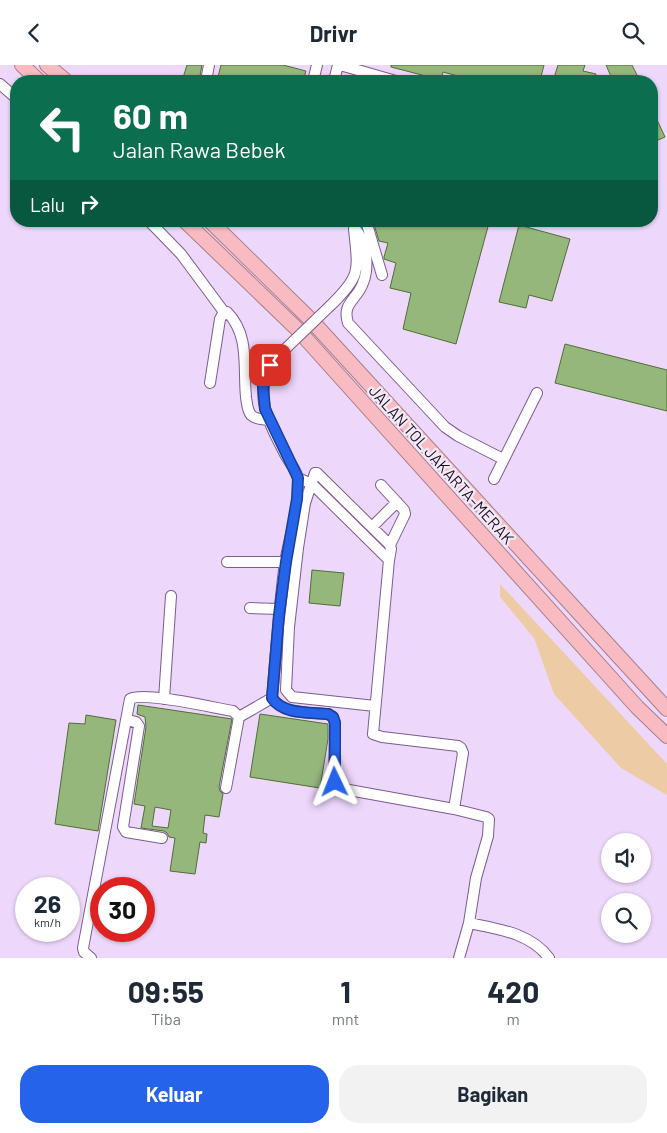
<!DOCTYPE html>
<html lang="id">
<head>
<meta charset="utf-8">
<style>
  :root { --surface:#fff; --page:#f2f2f3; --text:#1f2937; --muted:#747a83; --accent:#2563eb }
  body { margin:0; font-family:Barlow,sans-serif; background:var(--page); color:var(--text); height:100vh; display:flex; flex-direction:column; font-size:19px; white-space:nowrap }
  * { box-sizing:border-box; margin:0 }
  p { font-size:16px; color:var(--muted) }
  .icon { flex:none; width:28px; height:28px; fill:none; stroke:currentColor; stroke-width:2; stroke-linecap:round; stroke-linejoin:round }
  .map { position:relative; height:893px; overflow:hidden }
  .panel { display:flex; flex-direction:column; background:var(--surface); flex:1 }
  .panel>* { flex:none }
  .banner { position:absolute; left:10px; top:10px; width:648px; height:152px; border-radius:20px; box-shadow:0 1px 4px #0004; background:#0b6e4f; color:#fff; overflow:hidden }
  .buttons { position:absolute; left:601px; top:768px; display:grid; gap:10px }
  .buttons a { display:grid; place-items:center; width:50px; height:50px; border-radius:50%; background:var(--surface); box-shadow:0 1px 4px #0004; font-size:25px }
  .speed { position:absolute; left:15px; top:812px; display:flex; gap:10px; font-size:25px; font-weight:700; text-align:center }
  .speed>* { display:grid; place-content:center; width:65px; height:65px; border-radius:50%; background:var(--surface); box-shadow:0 1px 4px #0004; line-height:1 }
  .speed small { font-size:12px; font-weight:400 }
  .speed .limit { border:8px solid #d22; background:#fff; color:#111 }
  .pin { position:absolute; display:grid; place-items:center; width:42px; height:42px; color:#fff; margin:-21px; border-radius:10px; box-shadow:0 2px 8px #0006 }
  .me { position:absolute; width:55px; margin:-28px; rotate:358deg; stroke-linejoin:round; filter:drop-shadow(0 0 4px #0008) }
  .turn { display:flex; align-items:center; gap:18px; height:105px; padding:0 20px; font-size:22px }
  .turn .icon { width:65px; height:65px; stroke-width:2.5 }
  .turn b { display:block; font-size:35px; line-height:42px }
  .then { display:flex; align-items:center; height:48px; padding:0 20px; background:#0003; gap:10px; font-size:19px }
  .eta { display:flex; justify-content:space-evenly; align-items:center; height:85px; text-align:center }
  .eta b { font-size:30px; font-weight:700; line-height:35px }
  .cta { display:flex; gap:10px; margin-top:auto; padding:10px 20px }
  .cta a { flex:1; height:58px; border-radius:20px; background:var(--accent); color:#fff; font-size:20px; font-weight:700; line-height:58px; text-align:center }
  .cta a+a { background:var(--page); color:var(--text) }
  header { display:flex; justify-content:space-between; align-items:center; height:65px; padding:0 20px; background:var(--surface); font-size:22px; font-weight:700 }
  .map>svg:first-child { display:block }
  .green { fill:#edcca5 }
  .building { fill:#96b77c; stroke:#506e36; fill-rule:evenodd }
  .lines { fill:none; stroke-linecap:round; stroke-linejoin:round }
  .minor-casing { stroke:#7d5c90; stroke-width:12 }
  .highway-casing { stroke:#aa7e89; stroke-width:16 }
  .minor { stroke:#fff; stroke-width:10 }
  .highway { stroke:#f7bbc1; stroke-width:14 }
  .minor-bridge-casing { stroke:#7d5c90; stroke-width:12; stroke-linecap:butt }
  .minor-bridge { stroke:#fff; stroke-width:10 }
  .route-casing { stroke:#184099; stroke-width:12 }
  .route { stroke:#2563eb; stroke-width:9 }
  .labels { text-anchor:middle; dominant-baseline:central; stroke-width:4.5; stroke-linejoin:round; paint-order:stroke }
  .street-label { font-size:16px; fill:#1a0d22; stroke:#f2ebf7 }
</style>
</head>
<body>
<header><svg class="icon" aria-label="back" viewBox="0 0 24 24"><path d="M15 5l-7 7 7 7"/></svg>Drivr<svg class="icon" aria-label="search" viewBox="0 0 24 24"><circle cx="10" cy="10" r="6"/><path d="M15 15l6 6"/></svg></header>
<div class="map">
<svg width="667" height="893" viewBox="0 0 667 893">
  <rect width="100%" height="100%" fill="#edd7fb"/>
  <path class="green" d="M500,519L667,699V730L621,703L554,629L534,573L500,532Z"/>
  <path class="building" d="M187,0H202L199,16H182Z
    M221,0H283L306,6L303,16H217Z
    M391,0H544L540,16H469V14L443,7L441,15L391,2Z
    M558,0H585L583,6L596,9L594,16H553Z
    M606,0H632L640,16H613Z
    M651,42L665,72L651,78Z
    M373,156H483L489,158L456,279L403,264L411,228L390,223L396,198L384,194V192L388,178L379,176Z
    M519,160L570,174L552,236L529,230L526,243L499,237Z
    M565,279L667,305V346L555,318Z
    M312,505L344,508L340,541L309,538Z
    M138,640L232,654L219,722L220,726L223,729L219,752L205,750L203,768L207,769L206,778L200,777L195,809L170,806L175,773L169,772L167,768L164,766L141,763L145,741L134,739L146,662L145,652L137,649ZM155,742L171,745L168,763L152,761Z
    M260,649L328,659V674L320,723L250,712Z
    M86,650L116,655L98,766L55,759L69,658L85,659Z"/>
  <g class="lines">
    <defs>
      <path id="minor" d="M340,0L396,16
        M206,16L209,0
        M313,16L317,0
        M334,16L338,0
        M0,19L16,33
        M149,156L181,189L224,247
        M366,156L382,210
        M354,162C368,179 371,207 359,226C351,238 343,242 348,258L445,362L458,371L503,394
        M331,240C362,210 358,205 354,164
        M279,290C249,324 268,356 286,391C290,398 297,406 298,414C301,435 289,475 285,497C279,542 276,588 272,633C284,650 310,647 328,649L333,652L335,658L334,709C335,719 340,722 349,725L454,744L486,752L489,754L488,771L476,813L469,858L459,893
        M210,318L220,254L224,247H227C250,270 243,302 246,332C247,338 247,345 251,350C256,355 263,354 269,355
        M298,413L312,419L389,495L373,669L382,672L458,681L461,683L463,688L454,744
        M494,414L537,328
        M381,420L404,445L405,449L390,480
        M372,462L397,437
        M227,497H286
        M250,543L280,544
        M164,634L171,531
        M375,641L292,632L286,625L289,562L298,483L305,438L315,408H317L390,480L391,484L389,495
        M126,655L136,657L139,661L123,762L126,767L162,773
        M226,723L239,652
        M469,858C498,864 531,868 549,893
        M91,893L84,887L83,883L130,634C144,626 214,643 233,646L239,652L272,633"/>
      <path id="highway" d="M22,0L39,16
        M47,0L66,16
        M185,156L298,265L637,642L667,671
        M210,156L310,254L667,644"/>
    </defs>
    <use href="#minor" class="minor-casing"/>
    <use href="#highway" class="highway-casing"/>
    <use href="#minor" class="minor"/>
    <use href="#highway" class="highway"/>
    <defs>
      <path id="minor-bridge" d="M279,290L331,240"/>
    </defs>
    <use href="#minor-bridge" class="minor-bridge-casing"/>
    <use href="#minor-bridge" class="minor-bridge"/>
  </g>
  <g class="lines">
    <defs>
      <path id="route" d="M270,300L263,322L265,344L298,413L297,434L286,497L279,550L272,633C283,650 310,647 328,649L333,652L335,658V717"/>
    </defs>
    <use href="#route" class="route-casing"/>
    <use href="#route" class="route"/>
  </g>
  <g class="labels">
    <g class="street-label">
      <text transform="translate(442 399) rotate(48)">JALAN TOL JAKARTA–MERAK</text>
    </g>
  </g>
</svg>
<div class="buttons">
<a><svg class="icon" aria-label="sound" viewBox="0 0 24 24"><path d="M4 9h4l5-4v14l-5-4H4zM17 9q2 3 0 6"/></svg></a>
<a><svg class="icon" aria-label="search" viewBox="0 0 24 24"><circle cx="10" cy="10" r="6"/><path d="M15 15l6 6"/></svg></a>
</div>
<div class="speed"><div>26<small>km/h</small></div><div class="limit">30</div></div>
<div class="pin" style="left:270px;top:300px;background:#d93025"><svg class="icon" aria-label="arrive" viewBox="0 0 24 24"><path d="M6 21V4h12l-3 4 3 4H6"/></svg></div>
<svg class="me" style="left:335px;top:717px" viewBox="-20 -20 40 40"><path d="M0-17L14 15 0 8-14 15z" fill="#2563eb" stroke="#fff" stroke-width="4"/></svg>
<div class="banner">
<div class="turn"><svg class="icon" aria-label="left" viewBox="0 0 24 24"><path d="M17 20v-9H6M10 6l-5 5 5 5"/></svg><div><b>60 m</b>Jalan Rawa Bebek</div></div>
<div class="then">Lalu<svg class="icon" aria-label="right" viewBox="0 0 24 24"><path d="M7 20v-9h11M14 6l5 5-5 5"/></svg></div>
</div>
</div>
<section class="panel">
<div class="eta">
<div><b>09:55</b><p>Tiba</p></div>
<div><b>1</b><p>mnt</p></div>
<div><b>420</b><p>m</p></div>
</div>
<div class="cta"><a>Keluar</a><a>Bagikan</a></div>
</section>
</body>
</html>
